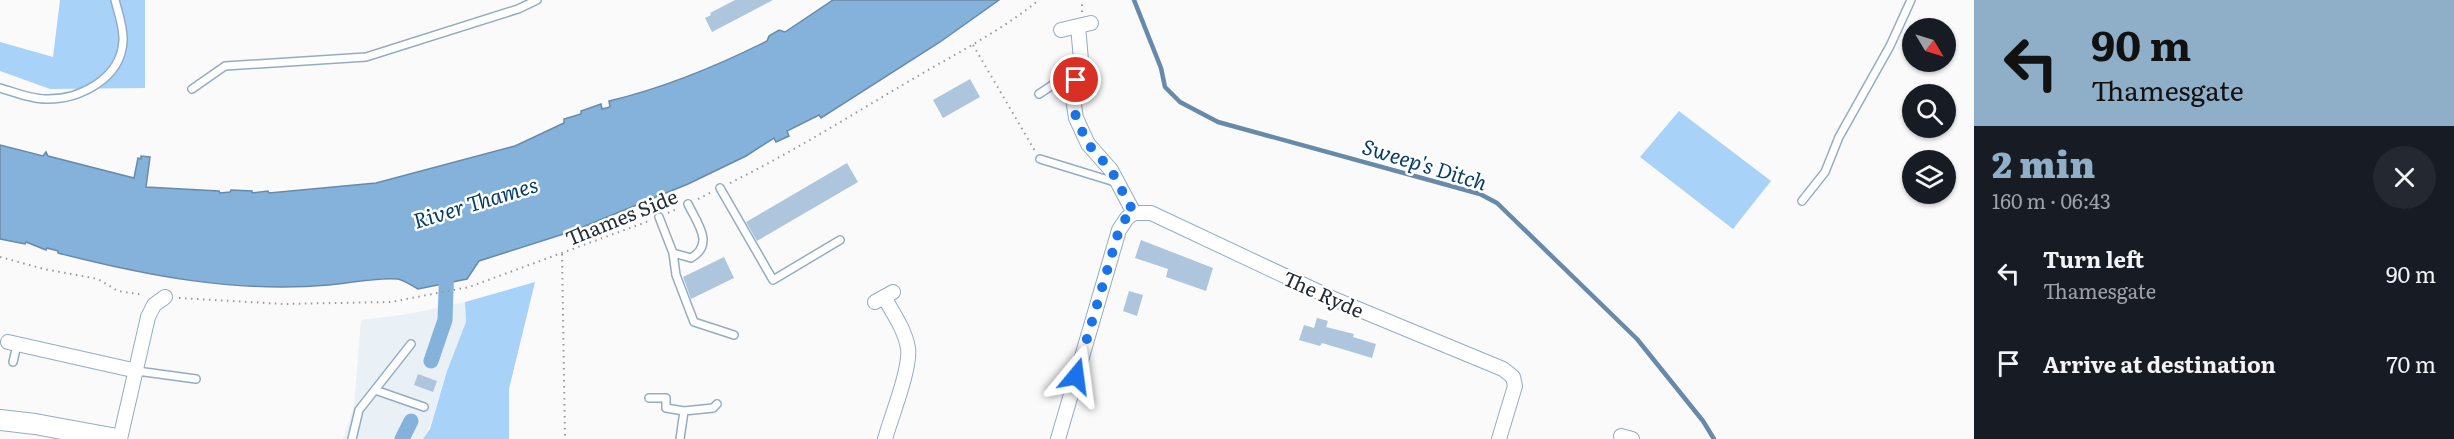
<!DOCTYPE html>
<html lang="en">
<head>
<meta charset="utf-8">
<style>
  :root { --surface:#171b24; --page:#242831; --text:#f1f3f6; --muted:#9ea1a6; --accent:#8fafc8 }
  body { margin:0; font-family:Literata,serif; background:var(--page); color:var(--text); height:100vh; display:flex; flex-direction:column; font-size:22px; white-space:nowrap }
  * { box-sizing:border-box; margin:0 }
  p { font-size:20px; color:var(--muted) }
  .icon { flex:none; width:33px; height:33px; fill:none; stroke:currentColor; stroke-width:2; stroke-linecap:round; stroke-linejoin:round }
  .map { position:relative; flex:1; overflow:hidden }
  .panel { display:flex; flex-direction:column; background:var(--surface); width:480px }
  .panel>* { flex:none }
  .top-card { background:#8fafc8; color:#111; overflow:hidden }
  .needle { width:39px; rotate:128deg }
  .controls { position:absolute; left:1902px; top:18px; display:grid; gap:12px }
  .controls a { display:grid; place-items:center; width:54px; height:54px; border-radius:50%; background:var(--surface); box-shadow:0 2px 4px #0004; font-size:30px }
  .pin { position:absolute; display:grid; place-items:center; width:51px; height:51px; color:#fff; margin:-26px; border:3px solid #fff; border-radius:50%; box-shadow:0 2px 6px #0007 }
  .me { position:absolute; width:66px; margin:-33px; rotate:16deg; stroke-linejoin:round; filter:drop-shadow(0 0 4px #0008) }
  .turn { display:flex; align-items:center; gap:21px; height:126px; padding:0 18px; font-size:27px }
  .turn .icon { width:78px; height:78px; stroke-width:2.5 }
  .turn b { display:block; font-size:42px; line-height:51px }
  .round { display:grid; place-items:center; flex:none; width:63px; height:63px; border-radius:32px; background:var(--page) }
  .head { display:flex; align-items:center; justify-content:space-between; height:102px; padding:0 18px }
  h1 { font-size:36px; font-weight:800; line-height:45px; color:var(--accent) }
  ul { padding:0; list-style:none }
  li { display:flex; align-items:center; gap:18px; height:90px; padding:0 18px }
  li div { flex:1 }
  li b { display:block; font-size:22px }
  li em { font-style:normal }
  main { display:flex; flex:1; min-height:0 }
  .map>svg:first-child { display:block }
  .built { fill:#e9f0f6 }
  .green { fill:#a9d2f9 }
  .water { fill:#85b2db; stroke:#688aaa; stroke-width:1.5 }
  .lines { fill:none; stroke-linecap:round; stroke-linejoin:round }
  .stream { stroke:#688aaa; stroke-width:4.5 }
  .canal { stroke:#85b2db; stroke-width:15 }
  .building { fill:#adc6dd }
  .lane-casing { stroke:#94acc3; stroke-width:10 }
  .street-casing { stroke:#94acc3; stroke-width:16 }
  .secondary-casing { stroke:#94acc3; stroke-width:22 }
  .path { stroke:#959a9e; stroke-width:2; stroke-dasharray:1.5 4.5; stroke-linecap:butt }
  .lane { stroke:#fff; stroke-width:7 }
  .street { stroke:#fff; stroke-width:14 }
  .secondary { stroke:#fff; stroke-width:20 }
  .route { stroke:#1a73e8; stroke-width:10; stroke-dasharray:0 18 }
  .labels { text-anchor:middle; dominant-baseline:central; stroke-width:5; stroke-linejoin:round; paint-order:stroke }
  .street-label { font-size:20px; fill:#232d36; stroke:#fff }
  .water-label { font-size:21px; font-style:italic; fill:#083d64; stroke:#fff }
</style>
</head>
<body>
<main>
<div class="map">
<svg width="1974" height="439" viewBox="0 0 1974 439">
  <rect width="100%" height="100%" fill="#fafafa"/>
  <path class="built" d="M465,302L466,322L447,371L429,429L423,439H343L354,407L361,320L408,314Z"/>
  <path class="green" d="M60,0H145V88L50,89L0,71V42L53,57Z
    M1679,111L1771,181L1733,229L1640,157Z
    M535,282L509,389V439H423L430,429L447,371L466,322L465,302Z"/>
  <path class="water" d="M833,0H999L940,42L821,118L819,115L787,131L789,136L776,142L774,138L746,156L688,184L573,231L479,261L467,279L418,289C412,286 404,280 398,279C376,277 351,283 329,285C235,293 148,276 58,253V251L47,248L46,250L26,242L25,244L0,239V145L43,156L46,152L48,156L134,178L138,158L141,159V156L150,157L146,187L219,191L220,193L230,192L231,190L252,191V193L268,191L269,193L376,183L515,146L564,123V119L581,114V111L601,104L602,109L610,107L609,101C664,88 717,66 767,41L769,36L779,30L785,32Z"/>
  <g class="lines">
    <path class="stream" d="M1134,0L1161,68L1165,87L1180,102L1218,122L1480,194L1497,203L1637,339L1703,421L1714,439"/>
    <path class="canal" d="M431,361L445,320L447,263
      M402,439L411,421"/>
  </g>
  <path class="building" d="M735,0H773L712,32L705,18L711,15L710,13Z
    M970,79L980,97L943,118L933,100Z
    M847,163L858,182L757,241L746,222Z
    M1141,240L1213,268L1206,291L1166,277L1168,269L1135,258Z
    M724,257L734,278L691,299L683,277Z
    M1129,291L1143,295L1137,316L1123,311Z
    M1317,318L1328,321L1326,327L1354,334L1353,337L1376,344L1372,358L1322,343L1320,346L1299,340L1304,325L1314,328Z
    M418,374L437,381L433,392L414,385Z"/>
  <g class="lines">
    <defs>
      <path id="lane" d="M0,88C14,92 31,99 45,99C79,100 121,79 123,41C124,28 118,12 115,0
        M192,89L225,66L366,57L518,9L537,0
        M1039,94L1063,78L1076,80
        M1040,159L1118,183
        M720,188L773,280L840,240
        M1802,201L1825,172L1839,137L1890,46L1911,0
        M659,217L673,253L691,258C715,244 697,223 688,204
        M673,253L676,275L694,322L734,335
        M13,362L17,345
        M137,371L196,379
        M375,390L424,407
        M649,398H666V408L684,411
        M352,439L359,410L411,344
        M680,439L684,411L713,408L717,404"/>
      <path id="street" d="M1078,26L1081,60L1072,93L1076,118L1088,144L1111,170L1134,213
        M1061,30L1091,23
        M1134,213H1151L1336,300L1503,369L1513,377L1515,386L1499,439
        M884,297C893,313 905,330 908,348C911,368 891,417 885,439
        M875,302L893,292
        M8,342L137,371
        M1621,436L1632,439
        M120,439L148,317L154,305L165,297
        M1058,439L1119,230L1127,218L1134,213"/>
      <path id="secondary" d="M0,420L35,424L117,439"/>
    </defs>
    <use href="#lane" class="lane-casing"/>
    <use href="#street" class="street-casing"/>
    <use href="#secondary" class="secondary-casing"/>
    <path class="path" d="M1082,12V0
      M973,45L1035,151
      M730,183C795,151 856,112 918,76C959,52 1002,30 1039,0
      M698,199L712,192
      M668,213L679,208
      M562,254L565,439
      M0,257L44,269L98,279L118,291L144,295
      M179,298L283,304L391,302L469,287L649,221"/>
    <use href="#lane" class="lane"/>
    <use href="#street" class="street"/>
    <use href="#secondary" class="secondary"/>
  </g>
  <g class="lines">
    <path class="route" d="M1076,80L1072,93L1076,118L1088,144L1111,170L1134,213L1126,218L1119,230L1076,376"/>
  </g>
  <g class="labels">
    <g class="street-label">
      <text transform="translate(621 216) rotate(-22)">Thames Side</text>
      <text transform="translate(1324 293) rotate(24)">The Ryde</text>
    </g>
    <g class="water-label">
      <text transform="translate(1425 163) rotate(17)">Sweep's Ditch</text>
      <text transform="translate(475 201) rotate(-17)">River Thames</text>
    </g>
  </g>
</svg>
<div class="controls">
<a><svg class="needle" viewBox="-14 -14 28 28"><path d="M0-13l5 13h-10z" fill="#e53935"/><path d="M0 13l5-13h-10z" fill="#9ea1a6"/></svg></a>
<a><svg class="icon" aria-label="search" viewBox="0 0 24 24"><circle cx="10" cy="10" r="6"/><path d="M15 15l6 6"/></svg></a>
<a><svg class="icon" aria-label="layers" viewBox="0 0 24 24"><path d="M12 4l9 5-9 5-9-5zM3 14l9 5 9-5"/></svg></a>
</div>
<div class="pin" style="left:1076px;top:80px;background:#d93025"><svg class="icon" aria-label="arrive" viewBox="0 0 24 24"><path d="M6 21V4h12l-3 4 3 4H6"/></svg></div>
<svg class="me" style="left:1076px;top:376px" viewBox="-20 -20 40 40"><path d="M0-17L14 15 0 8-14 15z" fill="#1a73e8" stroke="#fff" stroke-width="4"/></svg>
</div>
<section class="panel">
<div class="top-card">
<div class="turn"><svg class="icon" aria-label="left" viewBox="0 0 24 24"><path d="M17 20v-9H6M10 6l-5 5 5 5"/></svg><div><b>90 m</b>Thamesgate</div></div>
</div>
<div class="head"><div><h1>2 min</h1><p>160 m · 06:43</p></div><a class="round"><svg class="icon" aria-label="close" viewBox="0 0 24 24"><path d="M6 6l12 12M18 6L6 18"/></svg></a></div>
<ul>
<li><svg class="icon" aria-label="left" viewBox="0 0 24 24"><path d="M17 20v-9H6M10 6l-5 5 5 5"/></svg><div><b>Turn left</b><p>Thamesgate</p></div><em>90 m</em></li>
<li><svg class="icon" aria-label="arrive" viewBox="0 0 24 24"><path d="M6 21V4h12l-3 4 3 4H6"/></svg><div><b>Arrive at destination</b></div><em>70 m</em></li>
</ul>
</section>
</main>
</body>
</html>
